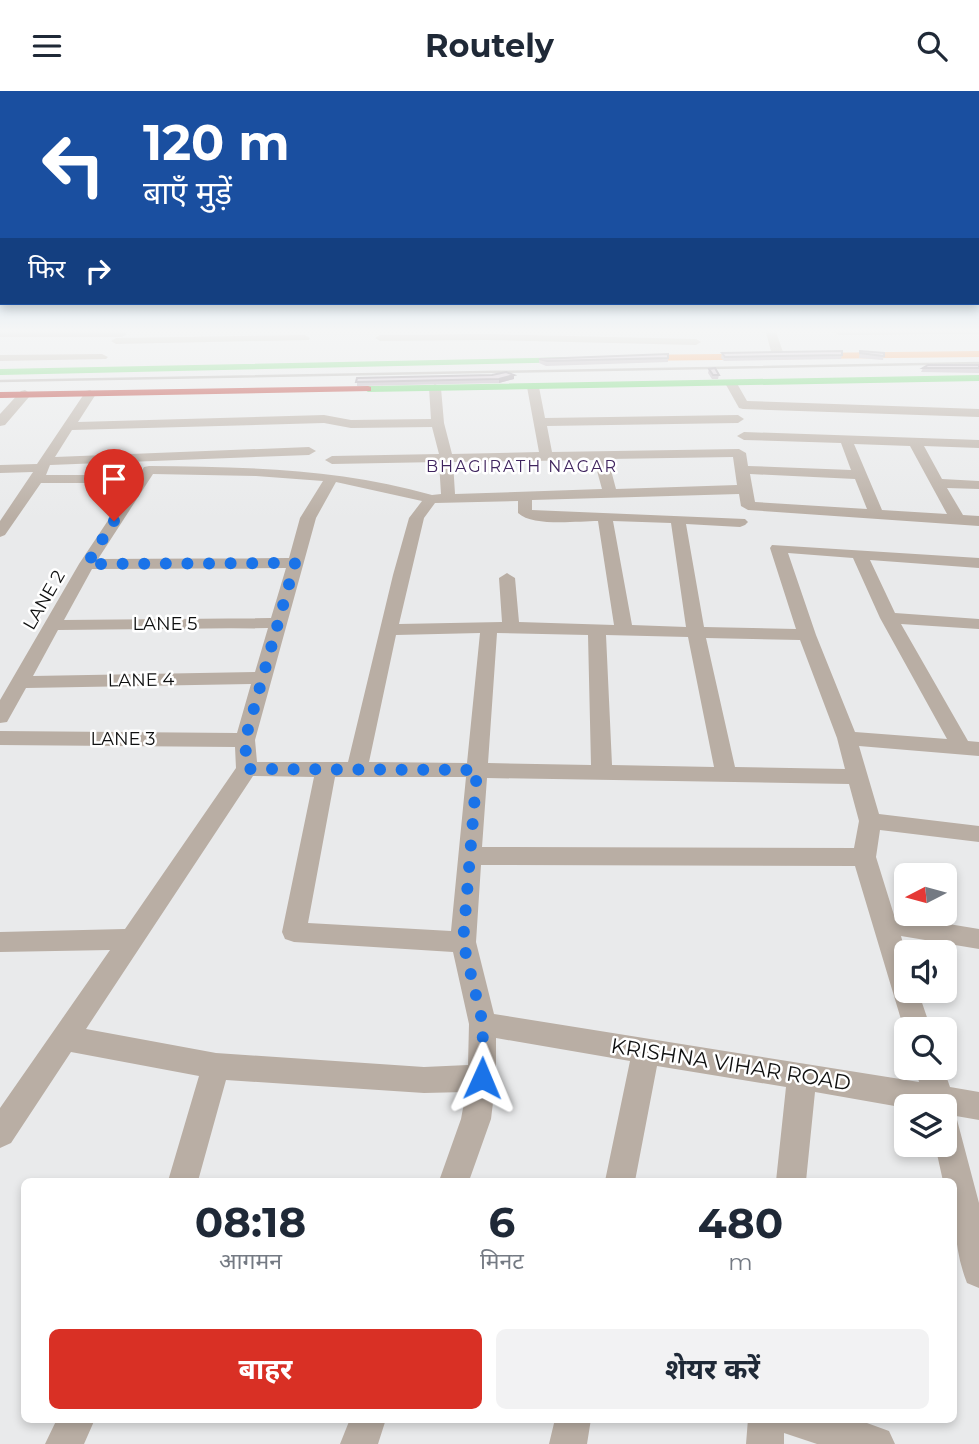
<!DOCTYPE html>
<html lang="hi">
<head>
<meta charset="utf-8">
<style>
  :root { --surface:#fff; --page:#f2f2f3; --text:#1f2937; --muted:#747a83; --accent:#d93025 }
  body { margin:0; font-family:Montserrat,"Noto Sans Devanagari",sans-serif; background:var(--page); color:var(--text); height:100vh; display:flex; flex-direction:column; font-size:26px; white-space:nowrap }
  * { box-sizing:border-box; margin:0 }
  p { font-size:23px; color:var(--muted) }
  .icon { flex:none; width:38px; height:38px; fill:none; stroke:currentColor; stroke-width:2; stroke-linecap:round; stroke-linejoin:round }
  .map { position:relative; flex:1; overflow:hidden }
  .details { position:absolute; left:21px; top:1087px; width:936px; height:245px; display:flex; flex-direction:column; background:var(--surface); border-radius:10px; box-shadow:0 4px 10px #0003 }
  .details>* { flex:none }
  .guide { position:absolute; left:0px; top:0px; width:980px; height:214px; box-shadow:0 4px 10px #0003; background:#1a4fa0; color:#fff; overflow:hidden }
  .needle { width:46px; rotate:264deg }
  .controls { position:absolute; left:894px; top:772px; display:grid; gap:14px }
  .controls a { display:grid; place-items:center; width:63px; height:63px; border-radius:10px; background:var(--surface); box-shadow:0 4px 10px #0003; font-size:35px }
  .pin { position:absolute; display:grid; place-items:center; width:60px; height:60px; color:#fff; margin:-72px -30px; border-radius:50% 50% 50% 0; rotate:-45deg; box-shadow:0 0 7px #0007 }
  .pin .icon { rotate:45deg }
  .me { position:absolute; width:77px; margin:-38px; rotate:1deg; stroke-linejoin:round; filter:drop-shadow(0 0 5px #0008) }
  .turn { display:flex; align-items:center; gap:24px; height:147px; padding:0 28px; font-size:32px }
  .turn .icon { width:91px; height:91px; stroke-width:2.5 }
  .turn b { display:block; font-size:49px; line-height:60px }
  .then { display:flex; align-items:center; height:66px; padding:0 28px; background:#0003; gap:14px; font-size:26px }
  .eta { display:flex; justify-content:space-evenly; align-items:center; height:119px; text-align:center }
  .eta b { font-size:42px; font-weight:700; line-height:49px }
  .primary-button { display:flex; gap:14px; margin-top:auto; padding:14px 28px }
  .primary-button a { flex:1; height:80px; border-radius:10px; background:var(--accent); color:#fff; font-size:28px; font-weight:700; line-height:80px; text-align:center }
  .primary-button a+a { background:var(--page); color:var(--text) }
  header { display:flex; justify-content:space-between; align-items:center; height:91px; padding:0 28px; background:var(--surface); font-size:32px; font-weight:700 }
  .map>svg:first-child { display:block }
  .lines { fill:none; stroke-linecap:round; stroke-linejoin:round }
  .street { fill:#b9aea4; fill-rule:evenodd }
  .fast { fill:#63d668; fill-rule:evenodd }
  .slow { fill:#ff974d; fill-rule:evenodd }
  .jam { fill:#b3261e; fill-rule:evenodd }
  .rail { stroke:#aea9a5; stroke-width:2.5 }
  .wall { fill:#b6abb5 }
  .shaded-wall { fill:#948b94 }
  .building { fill:#d4c7d3; stroke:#948b94; stroke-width:2 }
  .route { stroke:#1a73e8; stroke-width:12; stroke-dasharray:0 21.6 }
  .labels { text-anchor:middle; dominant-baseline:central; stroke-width:5; stroke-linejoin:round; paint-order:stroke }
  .far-neighbourhood-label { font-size:16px; letter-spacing:2px; fill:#40255f; stroke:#fff }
  .street-label { font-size:18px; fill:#0f1010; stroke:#fff }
  .near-street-label { font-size:21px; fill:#0f1010; stroke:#fff }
</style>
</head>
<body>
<header><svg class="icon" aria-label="menu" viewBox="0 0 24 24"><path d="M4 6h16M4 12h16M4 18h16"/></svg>Routely<svg class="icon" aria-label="search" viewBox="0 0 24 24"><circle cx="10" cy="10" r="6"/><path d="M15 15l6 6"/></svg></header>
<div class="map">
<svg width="979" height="1353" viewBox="0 0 979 1353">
  <rect width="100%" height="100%" fill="#e9eaeb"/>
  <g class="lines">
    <path class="street" d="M765,238H775L784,264L782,266L772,264Z
      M979,238V243L839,244L834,241L838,238Z
      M0,240H122L127,243L122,246H0Z
      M486,243L696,248L701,251L696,254L486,249L380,250L375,247L380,244Z
      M305,244L310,247L309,249L116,253L111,250L116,247Z
      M102,263L108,266L106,268L0,270V264Z
      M727,289H735L747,310L979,318V326L743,318L739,317L725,292Z
      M533,292L539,296L545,327L738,324L744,328L738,332L547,335L552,361L739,358L746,362L748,375L851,379L841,352L744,349L737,345L744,341L979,349V357L924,355L942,388L979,390V398L947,397L963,424L979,425V435L748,419L741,415L739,403L532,409V419L745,428L748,431L745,434L740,436L686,433L704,536L796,538L770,457L772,454L979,467V477L870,469L895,522L979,528V538L901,533L968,650L979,651V665L859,655L879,723L979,735V751L880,739L876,766L894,824L979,838V858L901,845L906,863V900H918L931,938H906V945L855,775L481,774L476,851L494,923L919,991L915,976H943L950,996L979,1001V1029L956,1025L979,1112V1197L967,1192C954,1159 954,1125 954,1090H943L935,1054H945V1015L906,1017L815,1001L806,1090H776L786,996L657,975L635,1090H605L630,970L496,947V987L491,1028L469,1090H439L461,1028L466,1001L424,1002L226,989L198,1090H168L199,985L71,961L11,1052L0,1057V1017L110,859L0,861V841L125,838L236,677L235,656L0,654V640L237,642L251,593L26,597L7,631L0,632V609L79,473L133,392H41L5,444L0,446V430L33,381L0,382V374L37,373L86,300L90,299L96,303L78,331L324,324L351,329L431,328L429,297L435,293L441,297L444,332L452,363L539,361L527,296ZM324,332L351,337L432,336L439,363L332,365L325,369L332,373L439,371L441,403L432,404C339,377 245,376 149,375L144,376L139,384H46L50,374L309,364L316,360L309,356L55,366L72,339ZM854,353L910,355L947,423L882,419ZM733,366L737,394L616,398L608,368ZM594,369L602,398L455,403L453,371ZM153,383L256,385L323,390L300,427L289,467L98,468ZM750,383L855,388L867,418L755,411ZM336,391L422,410L409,427L393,484L348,671H257L255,649L316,427ZM518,410V422C533,436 577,430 598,430L614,534L519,531L515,487L507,482L499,487L502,531L399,533L424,427L435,412ZM613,430L671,432L686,536L632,534ZM788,462L853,467L880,527L947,648L855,641L816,544ZM286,477L271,527L64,529L92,478ZM268,537L255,581L33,585L58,539ZM480,542L467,672L369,671L396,544ZM497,542L588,544L591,674L488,672ZM606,544L688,546L714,676L612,674ZM706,547L800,549L837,647L845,678L735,676ZM253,685L314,686L282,841L285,848L294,851L453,861L469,933L468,974L424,976L216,962L86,938ZM335,686H466L451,840L308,832ZM487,687L849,693L859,730L854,757L482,756Z
      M25,299L31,303L29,306L5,334L0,335V323L21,300Z
      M57,1328H95L84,1353H45Z
      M350,1328H386L378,1353H340Z
      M555,1328H591L587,1353H549Z
      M748,1328H856L889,1340L895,1353H817L784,1342V1353H746Z"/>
    <path class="fast" d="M583,266V270L580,271L0,284V278Z
      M979,284V290L368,301L364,298L368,295Z"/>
    <path class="slow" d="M979,260V266L627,270L623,267L627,264Z"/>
    <path class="jam" d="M368,295L371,296V300L0,307V301Z"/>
    <path class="rail" d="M0,290L979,272"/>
  </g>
  <path class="wall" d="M860,260L884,262L883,269L859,267Z
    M722,262L842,264L841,268L724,270L721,267Z
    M668,263V271L546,275L539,272V268Z
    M979,274V282L921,281L923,277Z
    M709,278L719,284L718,288H712L708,282Z
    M357,287L514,288L499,292L357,295Z"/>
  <path class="shaded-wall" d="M514,284V288L499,292V288Z"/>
  <path class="building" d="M842,260V264L725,266L722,262Z
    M860,260L884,262V265L860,262Z
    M668,263V267L547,270L539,268Z
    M928,274H979V277H923Z
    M715,277L719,284H713L709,278Z
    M506,281L514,284L499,288L356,291L357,287L492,284Z"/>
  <linearGradient id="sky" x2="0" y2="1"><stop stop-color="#7ebbe8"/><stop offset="0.56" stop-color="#f5f6f6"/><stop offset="1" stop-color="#f5f6f6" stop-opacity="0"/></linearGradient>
  <rect width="979" height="428" fill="url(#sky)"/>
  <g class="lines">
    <path class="route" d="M114,430L87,473L295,472L245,649L247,678L477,679L463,851L483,933L482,987"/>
  </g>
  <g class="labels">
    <g class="far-neighbourhood-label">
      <text x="522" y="375">BHAGIRATH NAGAR</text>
    </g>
    <g class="street-label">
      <text transform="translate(44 509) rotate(-60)">LANE 2</text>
      <text x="165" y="533">LANE 5</text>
      <text transform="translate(141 589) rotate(-1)">LANE 4</text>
      <text x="123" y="648">LANE 3</text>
    </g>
    <g class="near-street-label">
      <text transform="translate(731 973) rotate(9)">KRISHNA VIHAR ROAD</text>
    </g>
  </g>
</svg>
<div class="controls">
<a><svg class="needle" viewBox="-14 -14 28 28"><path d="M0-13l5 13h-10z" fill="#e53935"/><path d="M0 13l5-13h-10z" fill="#747a83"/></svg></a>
<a><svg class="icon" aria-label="sound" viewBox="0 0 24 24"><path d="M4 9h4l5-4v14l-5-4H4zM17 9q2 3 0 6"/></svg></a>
<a><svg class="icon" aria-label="search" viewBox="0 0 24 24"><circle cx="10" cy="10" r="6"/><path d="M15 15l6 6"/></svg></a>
<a><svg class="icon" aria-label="layers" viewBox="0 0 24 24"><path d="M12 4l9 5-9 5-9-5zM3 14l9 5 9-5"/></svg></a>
</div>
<div class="pin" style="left:114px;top:430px;background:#d93025"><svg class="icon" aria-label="arrive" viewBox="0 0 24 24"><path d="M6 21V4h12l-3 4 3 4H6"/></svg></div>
<svg class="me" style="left:482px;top:987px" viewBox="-20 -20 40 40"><path d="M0-17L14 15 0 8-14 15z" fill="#1a73e8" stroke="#fff" stroke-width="4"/></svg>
<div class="guide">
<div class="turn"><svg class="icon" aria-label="left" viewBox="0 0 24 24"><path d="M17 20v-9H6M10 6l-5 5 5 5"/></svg><div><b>120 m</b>बाएँ मुड़ें</div></div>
<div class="then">फिर<svg class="icon" aria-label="right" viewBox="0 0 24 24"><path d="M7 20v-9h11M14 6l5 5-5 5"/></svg></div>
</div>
<section class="details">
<div class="eta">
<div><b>08:18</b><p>आगमन</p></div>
<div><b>6</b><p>मिनट</p></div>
<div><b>480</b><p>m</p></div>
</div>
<div class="primary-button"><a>बाहर</a><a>शेयर करें</a></div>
</section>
</div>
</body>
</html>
